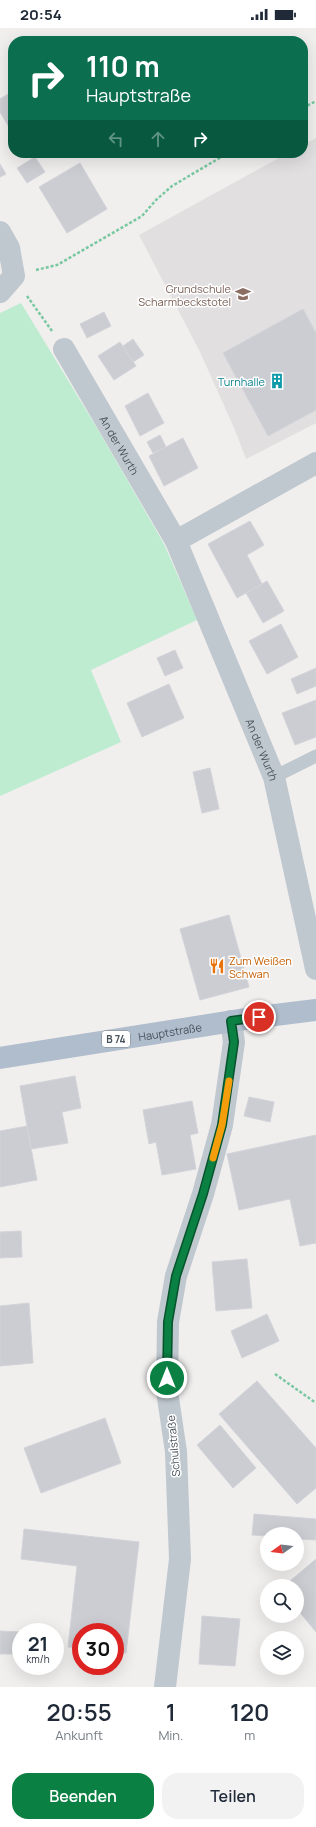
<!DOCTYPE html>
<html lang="de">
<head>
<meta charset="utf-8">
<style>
  :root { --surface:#fff; --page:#f2f2f3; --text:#1f2937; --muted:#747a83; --accent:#0b8043 }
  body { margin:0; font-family:Manrope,sans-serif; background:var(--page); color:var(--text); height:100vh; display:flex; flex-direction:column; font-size:15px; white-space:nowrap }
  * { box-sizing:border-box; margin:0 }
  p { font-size:13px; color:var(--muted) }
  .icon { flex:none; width:22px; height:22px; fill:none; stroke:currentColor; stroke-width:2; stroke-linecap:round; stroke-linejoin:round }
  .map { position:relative; height:1659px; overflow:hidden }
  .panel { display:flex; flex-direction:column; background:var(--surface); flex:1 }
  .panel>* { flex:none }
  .banner { position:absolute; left:8px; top:8px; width:300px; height:122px; border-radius:16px; box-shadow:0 4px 16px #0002; background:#0b6e4f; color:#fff; overflow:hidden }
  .needle { width:26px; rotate:255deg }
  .buttons { position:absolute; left:260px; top:1499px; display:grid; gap:8px }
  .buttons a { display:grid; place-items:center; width:44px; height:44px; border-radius:50%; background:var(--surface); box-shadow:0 4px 16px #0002; font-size:20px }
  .speed { position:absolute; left:12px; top:1595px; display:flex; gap:8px; font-size:20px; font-weight:700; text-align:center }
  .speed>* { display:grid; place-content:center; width:52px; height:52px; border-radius:50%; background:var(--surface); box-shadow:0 4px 16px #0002; line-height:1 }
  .speed small { font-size:10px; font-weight:400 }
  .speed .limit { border:6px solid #d22; background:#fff; color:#111 }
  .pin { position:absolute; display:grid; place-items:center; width:34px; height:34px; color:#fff; margin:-17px; border:2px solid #fff; border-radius:50%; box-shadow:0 1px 4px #0007 }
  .me { position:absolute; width:44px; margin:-22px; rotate:0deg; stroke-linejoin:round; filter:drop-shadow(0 0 3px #0008) }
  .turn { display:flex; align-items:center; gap:14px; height:84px; padding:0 12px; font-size:18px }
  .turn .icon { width:52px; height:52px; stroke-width:2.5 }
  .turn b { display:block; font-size:28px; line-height:34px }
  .lanes { display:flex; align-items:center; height:38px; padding:0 12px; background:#0003; justify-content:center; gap:20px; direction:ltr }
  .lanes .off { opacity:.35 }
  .eta { display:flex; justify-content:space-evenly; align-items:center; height:68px; text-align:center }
  .eta b { font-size:24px; font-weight:600; line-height:28px }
  .button { display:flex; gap:8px; margin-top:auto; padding:8px 12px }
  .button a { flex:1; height:46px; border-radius:16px; background:var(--accent); color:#fff; font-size:16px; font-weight:600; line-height:46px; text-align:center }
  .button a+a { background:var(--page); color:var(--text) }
  .status { display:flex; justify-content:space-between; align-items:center; height:28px; padding:0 20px; background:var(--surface); direction:ltr }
  .status svg { height:11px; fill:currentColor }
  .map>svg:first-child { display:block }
  .education { fill:#e1dfdf }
  .green { fill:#beecd0 }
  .building { fill:#cbcdd2; stroke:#d2d4d9 }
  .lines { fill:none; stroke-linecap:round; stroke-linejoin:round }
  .path { stroke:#78c8a1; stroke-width:2.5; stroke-dasharray:3 2; stroke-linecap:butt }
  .lane { stroke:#bfc8cf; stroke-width:13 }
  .street { stroke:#bfc8cf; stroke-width:22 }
  .primary { stroke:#afbdcc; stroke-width:22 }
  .route-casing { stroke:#07532c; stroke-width:10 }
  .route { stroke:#0b8043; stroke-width:7 }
  .slow { stroke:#f59e0b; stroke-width:7 }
  .labels { text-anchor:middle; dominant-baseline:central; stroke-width:3; stroke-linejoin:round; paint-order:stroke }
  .shield { fill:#fff; stroke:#7e858c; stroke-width:1 }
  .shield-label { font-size:10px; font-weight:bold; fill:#47515a }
  .education-label { font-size:11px; fill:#785e54; stroke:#fff; text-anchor:end }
  .culture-label { font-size:11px; fill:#0d838f; stroke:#fff; text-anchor:end }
  .street-label { font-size:11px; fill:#47515a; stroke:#fff }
  .food-label { font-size:11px; fill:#c56008; stroke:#fff; text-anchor:start }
</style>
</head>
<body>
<div class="status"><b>20:54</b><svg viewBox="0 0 49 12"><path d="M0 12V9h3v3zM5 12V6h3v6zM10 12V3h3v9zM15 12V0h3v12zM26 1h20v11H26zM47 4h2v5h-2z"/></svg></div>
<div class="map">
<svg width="316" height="1659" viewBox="0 0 316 1659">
  <rect width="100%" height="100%" fill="#f1eeee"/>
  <path class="education" d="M316,110V395L246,431L235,402L200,324L139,207L288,125H303V117Z"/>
  <path class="green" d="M21,275L100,405L164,516L197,592L91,642L121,714L0,768V285Z"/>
  <path class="building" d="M13,63V106L0,84V71Z
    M35,129L45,144L27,155L17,140Z
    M80,135L107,181L67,205L39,159Z
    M0,136L6,146L0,149Z
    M303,281L316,305V382L268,408L223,325Z
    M104,284L111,298L87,310L80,296Z
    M133,311L144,327L133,334L123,318Z
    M120,314L136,338L114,352L98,328Z
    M148,365L164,395L140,408L125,378Z
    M160,407L166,419L153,425L147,414Z
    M183,410L198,440L164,458L149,428Z
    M250,493L264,517L247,527L262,556L237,570L208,516Z
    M267,553L284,583L263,595L246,565Z
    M281,596L298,629L267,646L249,613Z
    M175,622L183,640L165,648L157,630Z
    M316,640V658L297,666L291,651Z
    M169,656L184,690L142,709L127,675Z
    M316,672V709L295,717L282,685Z
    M210,740L219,781L202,785L193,744Z
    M229,887L249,959L200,972L180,901Z
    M75,1048L81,1080L62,1084L68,1115L31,1121L20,1058Z
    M249,1069L274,1074L270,1094L244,1088Z
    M192,1073L198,1105L190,1107L196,1141L162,1147L156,1114L149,1116L143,1082Z
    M27,1098L37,1152L0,1159V1103Z
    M316,1107V1215L300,1218L290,1171L239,1182L227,1126Z
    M21,1203L22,1229L0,1230V1204Z
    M247,1231L252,1280L216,1283L212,1234Z
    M29,1275L33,1335L0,1338V1278Z
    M267,1286L279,1313L242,1330L231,1303Z
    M257,1353L316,1420V1460L297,1476L219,1386Z
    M105,1390L121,1435L41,1465L24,1420Z
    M220,1397L256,1440L233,1460L197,1417Z
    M254,1486L316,1491V1512L297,1511V1506H267V1508L252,1507Z
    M24,1501L139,1514L126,1625L115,1624V1604H81V1620L68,1619L77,1538L21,1531Z
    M316,1531V1604L297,1581V1558H284Z
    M202,1588L240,1591L235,1638L199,1636Z
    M0,1603L21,1604V1626H0Z"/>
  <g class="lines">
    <path class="path" d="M303,80L316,73
      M36,242L57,237L142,188L156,172L172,158L228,125
      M27,268L52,303
      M275,1346L316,1375"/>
    <path class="lane" d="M274,749L316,728"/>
    <g class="street">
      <path d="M0,204L9,220L14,248L0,264"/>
      <path id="s1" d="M64,321L176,513L274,749L316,941"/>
      <path d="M176,513L316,435"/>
      <path d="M165,1659L180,1531L176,1424L167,1363L168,1294L176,1248L203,1166L222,1097L234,1014L231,993"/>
    </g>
    <path class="primary" id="s2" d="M0,1030L259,989L316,982"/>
  </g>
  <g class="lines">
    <defs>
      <path id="route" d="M167,1350L168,1294L176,1248L203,1166L222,1097L234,1014L231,993L259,989"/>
    </defs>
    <use href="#route" class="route-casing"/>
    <use href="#route" class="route"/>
    <path class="slow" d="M213,1130L222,1097L229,1053"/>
  </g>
  <defs>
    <symbol id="school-bare" viewBox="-9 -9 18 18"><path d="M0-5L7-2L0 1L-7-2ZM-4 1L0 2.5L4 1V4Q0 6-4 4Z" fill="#8d6e63" stroke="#fff" stroke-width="2.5" paint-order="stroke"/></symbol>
    <symbol id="building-bare" viewBox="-9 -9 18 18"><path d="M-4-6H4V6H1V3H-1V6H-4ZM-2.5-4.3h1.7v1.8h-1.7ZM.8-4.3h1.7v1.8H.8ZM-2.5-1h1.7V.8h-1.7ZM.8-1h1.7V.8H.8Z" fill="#0f9aa8" stroke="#fff" stroke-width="2.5" paint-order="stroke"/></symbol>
    <symbol id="restaurant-bare" viewBox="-9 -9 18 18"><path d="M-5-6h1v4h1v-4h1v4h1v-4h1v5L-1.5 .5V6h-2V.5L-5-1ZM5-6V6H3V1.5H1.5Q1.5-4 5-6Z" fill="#e8710a" stroke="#fff" stroke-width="2.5" paint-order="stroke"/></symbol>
  </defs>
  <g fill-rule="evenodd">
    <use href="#school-bare" x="232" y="255" width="22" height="22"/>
    <use href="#building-bare" x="266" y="342" width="22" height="22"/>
    <use href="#restaurant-bare" x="206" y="927" width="22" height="22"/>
  </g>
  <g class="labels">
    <rect class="shield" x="102" y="1003" width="28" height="16" rx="3"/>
    <g class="shield-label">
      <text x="116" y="1011">B 74</text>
    </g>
    <g class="education-label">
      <text x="231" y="260">Grundschule<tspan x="231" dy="13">Scharmbeckstotel</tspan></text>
    </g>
    <g class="culture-label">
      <text x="265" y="353">Turnhalle</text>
    </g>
    <g class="street-label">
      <text stroke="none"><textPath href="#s1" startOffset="111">An der Wurth</textPath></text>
      <text stroke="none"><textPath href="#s1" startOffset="448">An der Wurth</textPath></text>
      <text stroke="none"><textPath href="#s2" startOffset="172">Hauptstraße</textPath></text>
      <text transform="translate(173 1418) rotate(-95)">Schulstraße</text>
    </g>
    <g class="food-label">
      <text x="229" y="932">Zum Weißen<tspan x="229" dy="13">Schwan</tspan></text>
    </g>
  </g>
</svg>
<div class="buttons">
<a><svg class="needle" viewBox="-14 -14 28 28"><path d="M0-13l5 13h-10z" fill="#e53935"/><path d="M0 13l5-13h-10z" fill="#747a83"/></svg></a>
<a><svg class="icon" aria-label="search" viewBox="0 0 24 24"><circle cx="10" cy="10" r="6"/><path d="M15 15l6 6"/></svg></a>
<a><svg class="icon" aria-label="layers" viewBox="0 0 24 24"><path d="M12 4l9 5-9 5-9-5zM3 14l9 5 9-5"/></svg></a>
</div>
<div class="speed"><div>21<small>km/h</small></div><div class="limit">30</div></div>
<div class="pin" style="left:259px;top:989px;background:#d93025"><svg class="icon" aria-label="arrive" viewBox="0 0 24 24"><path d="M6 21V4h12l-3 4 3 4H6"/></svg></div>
<svg class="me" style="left:167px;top:1350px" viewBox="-20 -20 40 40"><circle r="17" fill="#0b8043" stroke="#fff" stroke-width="3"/><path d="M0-11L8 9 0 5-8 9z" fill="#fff"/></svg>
<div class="banner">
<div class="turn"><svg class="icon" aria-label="right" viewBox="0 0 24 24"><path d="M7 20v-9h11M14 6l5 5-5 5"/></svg><div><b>110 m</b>Hauptstraße</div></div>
<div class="lanes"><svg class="icon off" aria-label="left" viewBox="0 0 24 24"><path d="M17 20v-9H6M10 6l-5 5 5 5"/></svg><svg class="icon off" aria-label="ahead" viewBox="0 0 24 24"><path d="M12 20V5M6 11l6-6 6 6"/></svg><svg class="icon" aria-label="right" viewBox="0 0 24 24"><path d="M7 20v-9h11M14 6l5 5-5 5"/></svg></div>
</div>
</div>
<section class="panel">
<div class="eta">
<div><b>20:55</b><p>Ankunft</p></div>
<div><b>1</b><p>Min.</p></div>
<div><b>120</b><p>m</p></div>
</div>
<div class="button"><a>Beenden</a><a>Teilen</a></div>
</section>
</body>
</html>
